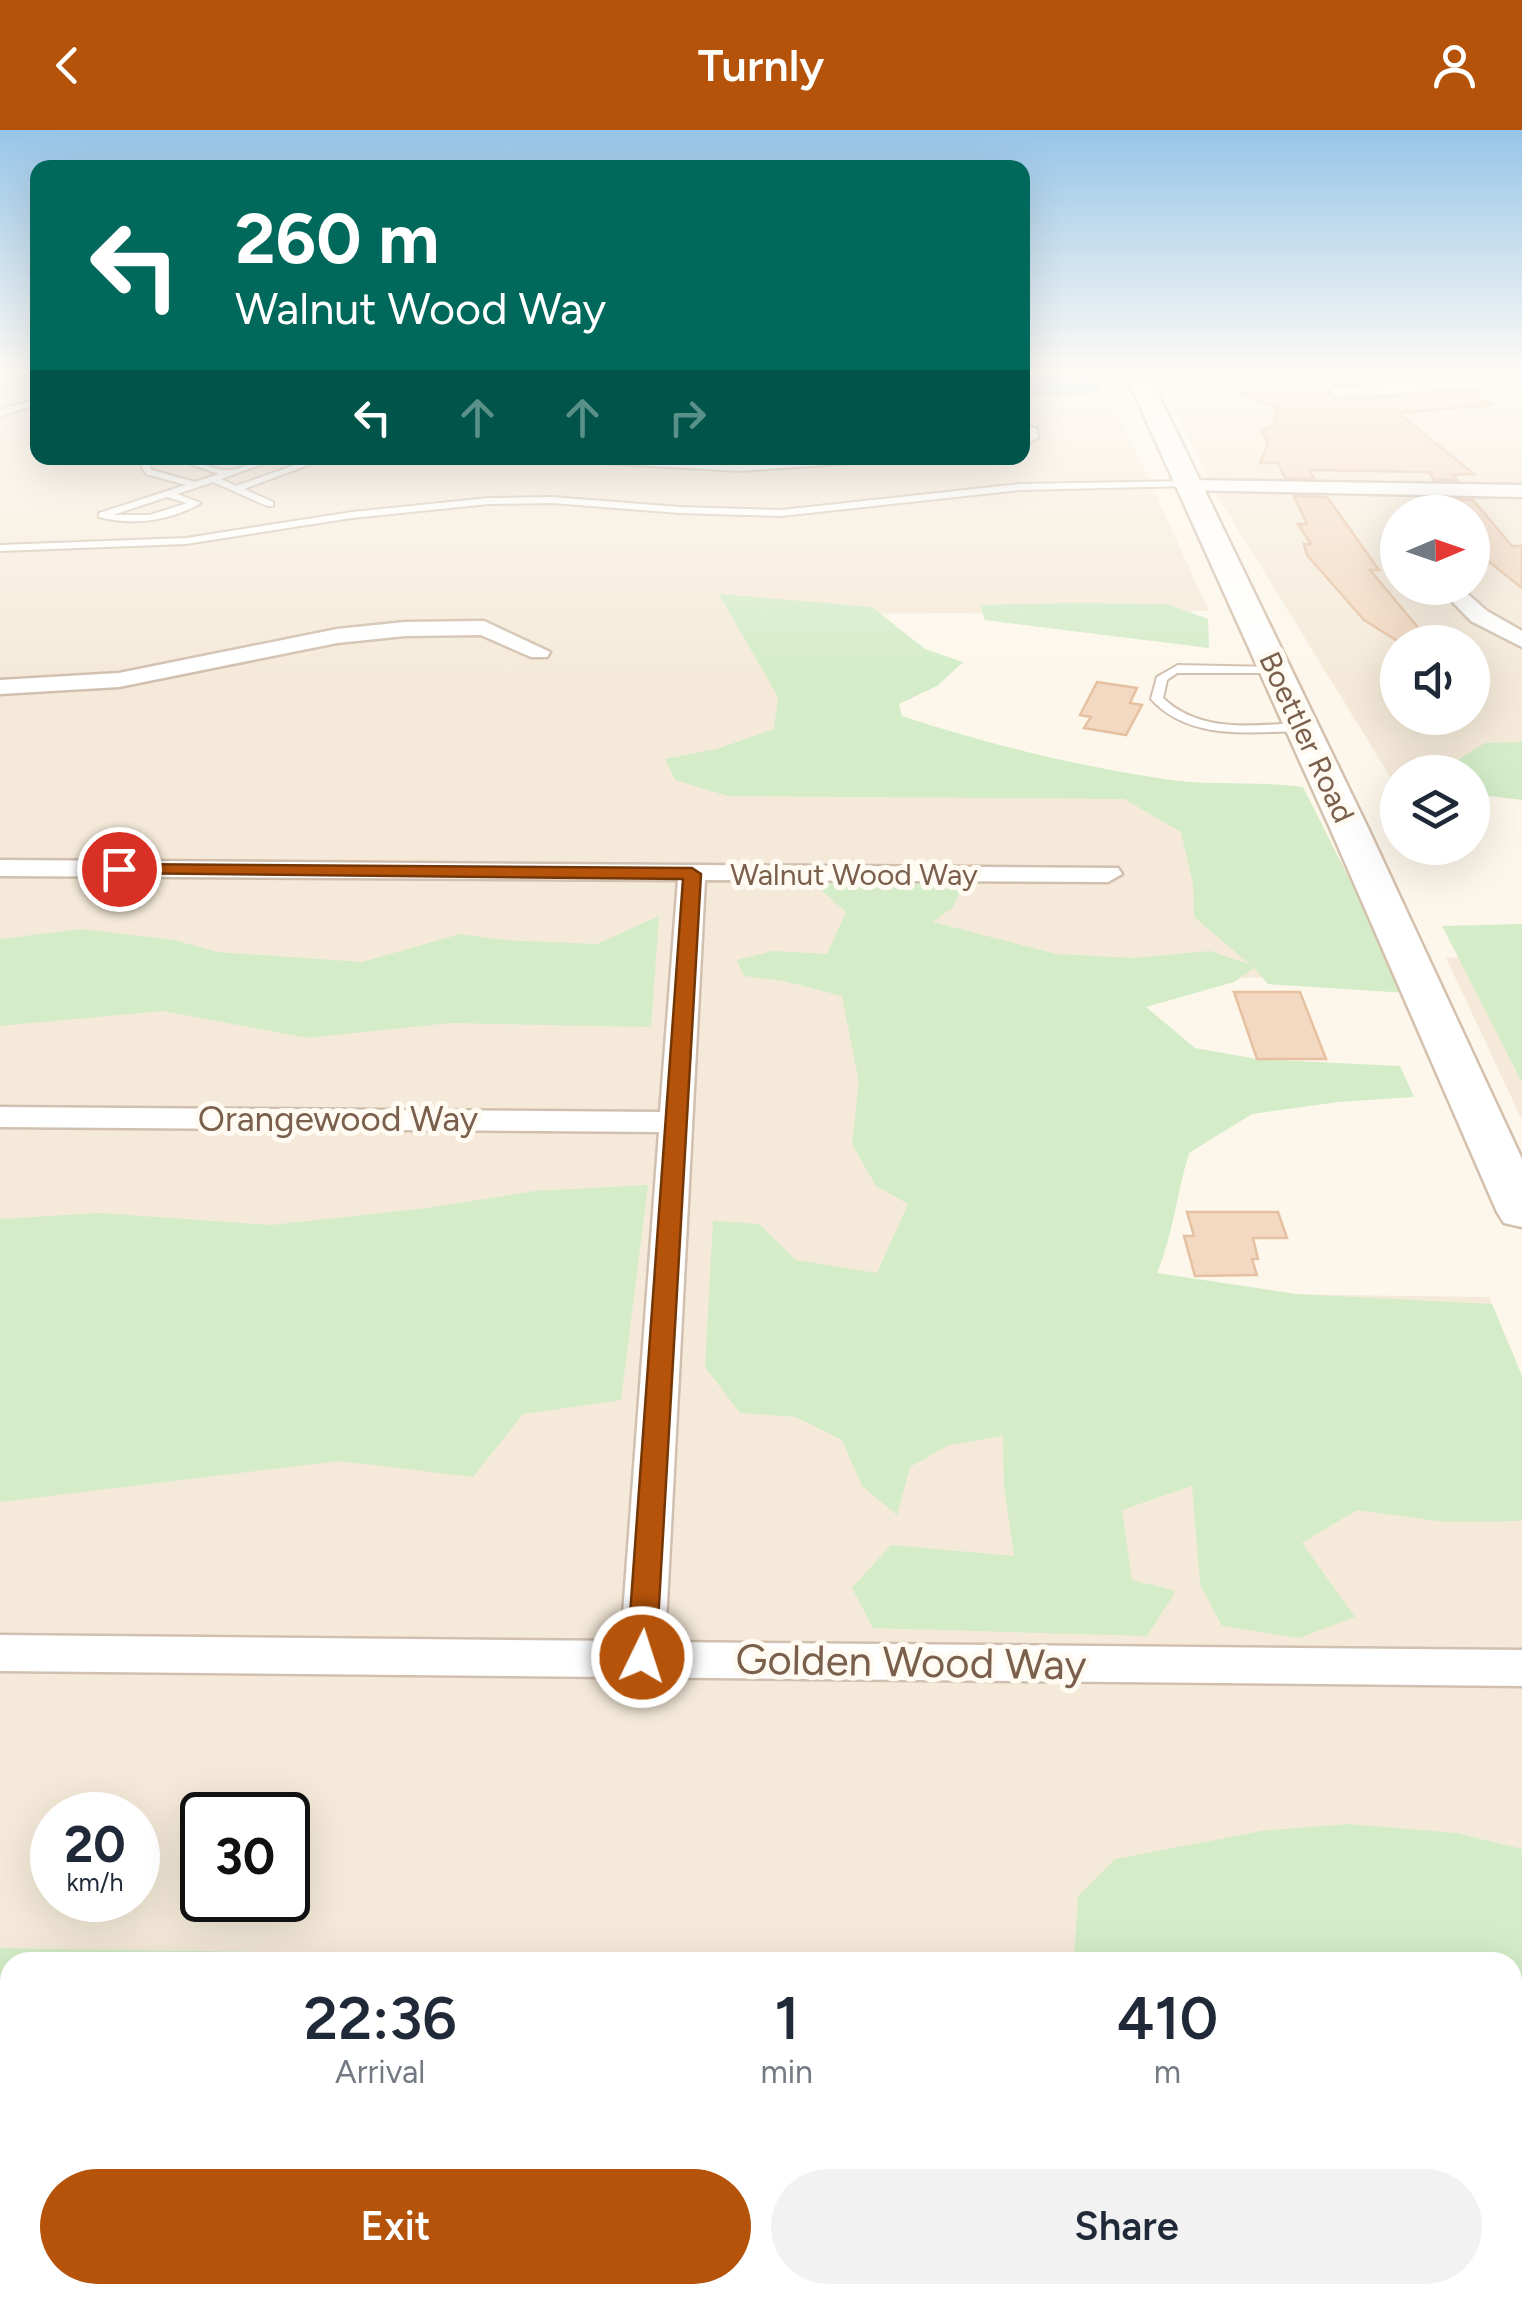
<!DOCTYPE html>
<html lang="en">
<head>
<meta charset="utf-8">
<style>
  :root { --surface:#fff; --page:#f2f2f3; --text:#1f2937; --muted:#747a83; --accent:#b45309 }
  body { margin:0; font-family:Figtree,sans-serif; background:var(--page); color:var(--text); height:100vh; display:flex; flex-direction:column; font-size:38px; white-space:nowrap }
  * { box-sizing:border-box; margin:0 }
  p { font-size:32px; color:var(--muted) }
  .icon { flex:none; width:55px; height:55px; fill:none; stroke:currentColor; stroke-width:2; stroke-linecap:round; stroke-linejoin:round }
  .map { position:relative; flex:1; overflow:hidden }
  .panel { position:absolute; left:0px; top:1822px; width:1522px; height:352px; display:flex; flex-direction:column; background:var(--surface); border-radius:30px 30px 0 0; box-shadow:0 10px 40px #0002 }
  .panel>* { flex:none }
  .top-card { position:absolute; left:30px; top:30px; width:1000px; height:305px; border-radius:20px; box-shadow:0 10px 40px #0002; background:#00695c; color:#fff; overflow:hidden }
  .needle { width:65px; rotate:88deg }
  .tools { position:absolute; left:1380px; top:365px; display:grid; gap:20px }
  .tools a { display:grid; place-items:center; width:110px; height:110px; border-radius:50%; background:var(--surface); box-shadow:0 10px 40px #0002; font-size:50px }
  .speed { position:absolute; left:30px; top:1662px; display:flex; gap:20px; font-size:50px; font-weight:700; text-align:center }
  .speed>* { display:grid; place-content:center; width:130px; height:130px; border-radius:50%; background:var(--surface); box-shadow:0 10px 40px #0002; line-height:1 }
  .speed small { font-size:25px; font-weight:400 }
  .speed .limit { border:5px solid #111; border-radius:15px; background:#fff; color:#111 }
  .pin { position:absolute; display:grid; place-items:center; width:85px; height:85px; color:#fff; margin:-42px; border:5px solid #fff; border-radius:50%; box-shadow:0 2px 10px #0007 }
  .me { position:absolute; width:110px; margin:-55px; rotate:4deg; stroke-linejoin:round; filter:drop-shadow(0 0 8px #0008) }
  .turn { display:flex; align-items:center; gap:35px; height:210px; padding:0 40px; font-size:45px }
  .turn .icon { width:130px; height:130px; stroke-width:2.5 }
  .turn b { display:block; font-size:70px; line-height:85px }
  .lanes { display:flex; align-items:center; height:95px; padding:0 40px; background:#0003; justify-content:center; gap:50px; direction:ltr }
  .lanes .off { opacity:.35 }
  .eta { display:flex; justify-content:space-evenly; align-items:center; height:170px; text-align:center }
  .eta b { font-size:60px; font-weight:600; line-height:70px }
  .action { display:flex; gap:20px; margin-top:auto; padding:20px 40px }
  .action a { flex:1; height:115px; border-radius:60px; background:var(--accent); color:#fff; font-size:40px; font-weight:600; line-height:115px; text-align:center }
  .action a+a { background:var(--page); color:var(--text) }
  header { display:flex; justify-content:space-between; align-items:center; height:130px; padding:0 40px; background:var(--accent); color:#fff; font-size:45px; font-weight:600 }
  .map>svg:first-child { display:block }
  .residential { fill:#f5ead9; fill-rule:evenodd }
  .green { fill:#d4ecc8 }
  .water { fill:#bedfe8; stroke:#a4cdda; stroke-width:2.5 }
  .building { fill:#f3d9c2; stroke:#e6c1a1; stroke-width:2.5 }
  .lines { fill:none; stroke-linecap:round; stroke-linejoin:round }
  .lane-casing { stroke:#d1c0af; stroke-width:4 }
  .street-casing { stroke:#d1c0af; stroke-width:5 }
  .secondary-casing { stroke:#d4c1ad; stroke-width:5 }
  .lane { fill:#fff; fill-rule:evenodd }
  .street { fill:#fff; fill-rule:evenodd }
  .secondary { fill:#fff; fill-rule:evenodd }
  .route { fill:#b45309; stroke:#753606; stroke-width:2.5 }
  .labels { text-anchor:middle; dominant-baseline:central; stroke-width:10; stroke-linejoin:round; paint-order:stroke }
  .far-street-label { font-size:30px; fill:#7a604c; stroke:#fffbf2 }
  .street-label { font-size:35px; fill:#7a604c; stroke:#fffbf2 }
  .near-street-label { font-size:42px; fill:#7a604c; stroke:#fffbf2 }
</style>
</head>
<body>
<header><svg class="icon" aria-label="back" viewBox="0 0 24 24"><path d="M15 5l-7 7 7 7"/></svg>Turnly<svg class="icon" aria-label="person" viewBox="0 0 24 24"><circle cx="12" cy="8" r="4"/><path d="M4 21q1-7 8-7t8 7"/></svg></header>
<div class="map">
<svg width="1522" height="2174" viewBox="0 0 1522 2174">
  <rect width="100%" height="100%" fill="#fdf7eb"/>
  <path class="residential" d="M0,243H37L38,328H1022L1023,243H1100L1209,481L819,484L814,655L1279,659L1366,847L1002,849L1050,1161L1489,1167L1522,1246V1841L1512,1832H947L0,1818ZM52,1685H138V1770H52ZM202,1685H288V1770H202Z
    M1522,243V654L1472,642H1398L1397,653H1394L1221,372L1156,244ZM1398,382H1472V458H1398ZM1398,512H1472V588H1398Z
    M1522,825V990L1446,828Z"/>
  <path class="green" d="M719,464L872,477L925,519L963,532L937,556L899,574L902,586C986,614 1077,636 1164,649C1210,656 1257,651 1303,657L1407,863L1268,854L1254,838L1234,852L1146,877L1195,918L1257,929L1400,936L1414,967L1338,972L1252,984L1189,1023C1177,1063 1173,1104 1157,1143L1296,1164L1492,1174L1522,1246V1391L1444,1392L1357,1380L1302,1413L1355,1487L1299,1508L1222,1496L1200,1454L1192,1356L1122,1380L1132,1450L1176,1461L1147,1506L873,1498L852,1458L891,1415L1014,1426L1004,1356L1003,1306L949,1315L910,1337L897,1385L862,1356L842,1310L796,1287L740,1283L705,1237L713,1091L759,1094L796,1130L877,1143L908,1074L876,1056L852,1014L859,952L842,866L784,851L744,846L737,830L773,821L827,824L846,782L820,759L834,749L854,753L926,750L963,757L952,778L933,792L1056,824L1135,828L1210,821L1251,835L1194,787L1193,754L1181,702L1124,669L728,666L675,650L665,629L717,619L774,599L778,567Z
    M1075,473L1168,474L1208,489L1209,518L985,490L980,475Z
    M1522,612V670L1473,664L1472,642H1426L1451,634L1485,613Z
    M659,786L651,897L450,893L308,908L163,881L0,896V809L82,799L174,810L217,822L362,832L460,804L504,810L597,814Z
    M1522,794V952L1442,796Z
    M648,1055L621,1270L523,1284L473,1347L339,1331L0,1372V1089L99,1083L271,1095L427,1078L535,1061Z
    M1348,1694L1456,1703L1522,1719V2174H0V1818L947,1832H10V2165H1512V1832H1074L1078,1766L1115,1729L1262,1701Z"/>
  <path class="water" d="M1052,248L1097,252L1098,262L1023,264V250Z"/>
  <path class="building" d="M1196,244H1463L1338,253L1326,263L1338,271L1469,262L1491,275L1398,283L1474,344L1453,345L1457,350H1434L1429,342L1309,340L1314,348H1285L1278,333H1260L1268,313L1262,301L1274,294L1278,278Z
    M1294,366L1327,367L1379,440H1370L1430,512H1399L1364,490L1307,425L1304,414H1311L1298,394H1307Z
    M1446,369L1473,370L1512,416H1522V458L1488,431L1472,412V382H1454Z
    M1097,552L1137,558L1130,573L1142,575L1126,605L1084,598L1091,587L1080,585Z
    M1234,862H1300L1326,929H1257Z
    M1187,1082H1278L1287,1108H1253L1258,1129H1252L1257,1145L1195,1146L1184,1106H1194Z"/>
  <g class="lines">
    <defs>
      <path id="lane" d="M38,269V274L0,286V280Z
        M1022,293L1037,299L1038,308L1022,315V308L1030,305L1022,299Z
        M174,328C193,327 213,342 231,340C248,338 261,327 279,328L221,349L236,356L315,328H327L244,359L273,372V376H267L213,352L177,364L201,373C170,391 133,396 99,387V383L186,355L146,344L140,334L152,333L150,338L152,340L195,352L219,344ZM167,367L187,373L150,385H113Z
        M556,328C617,324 679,336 740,335C789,335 837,325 886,328L881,331L740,341L561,331Z
        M1187,351L1190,352V356L1020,360L781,386L679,383L552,373L489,374L352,388L186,414L0,421V415L186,408L352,382L489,368L552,367L679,377L781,380L1020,354Z
        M1178,535L1276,537L1282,540L1276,543H1177L1167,550L1163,568C1201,604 1254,595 1302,593L1308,597L1302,601C1250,602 1189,611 1151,569L1157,547Z"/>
      <path id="street" d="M1522,245V255L1338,267L1330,262L1338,257Z
        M1188,350L1522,355V367L1181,360L1179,356Z
        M1439,458H1461L1487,481L1522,501V517L1471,491Z
        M484,491L550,522L547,527H531L481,505L405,506L337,513L119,557L0,564V550L119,543L337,499L405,492Z
        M0,730L1118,738L1122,744L1108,752L705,750L665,1512L1522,1520V1556L0,1541V1505L621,1511L659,1002L0,997V977L660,982L678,750L0,746Z"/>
      <path id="secondary" d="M1125,243H1148L1368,698L1522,1029V1097L1504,1093L1497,1082L1330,698Z"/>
    </defs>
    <use href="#lane" class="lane-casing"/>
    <use href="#street" class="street-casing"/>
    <use href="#secondary" class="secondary-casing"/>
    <use href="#lane" class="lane"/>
    <use href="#street" class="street"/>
    <use href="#secondary" class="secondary"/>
  </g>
  <linearGradient id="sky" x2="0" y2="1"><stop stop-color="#97c5e8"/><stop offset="0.44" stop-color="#fefbf6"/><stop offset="1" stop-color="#fefbf6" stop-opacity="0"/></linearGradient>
  <rect width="1522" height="548" fill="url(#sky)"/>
  <path class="route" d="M119,734L692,738L701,744L656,1527L652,1535L642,1538L631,1535L627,1527L683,749L113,743V735Z"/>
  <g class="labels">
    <g class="far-street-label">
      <text transform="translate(1307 607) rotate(65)">Boettler Road</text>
      <text x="854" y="744">Walnut Wood Way</text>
    </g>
    <g class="street-label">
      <text x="338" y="989">Orangewood Way</text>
    </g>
    <g class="near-street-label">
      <text transform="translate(911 1532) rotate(1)">Golden Wood Way</text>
    </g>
  </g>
</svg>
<div class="tools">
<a><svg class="needle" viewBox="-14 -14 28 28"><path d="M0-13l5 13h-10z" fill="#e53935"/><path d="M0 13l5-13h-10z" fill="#747a83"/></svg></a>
<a><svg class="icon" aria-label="sound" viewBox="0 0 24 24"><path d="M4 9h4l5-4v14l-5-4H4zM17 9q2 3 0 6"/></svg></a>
<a><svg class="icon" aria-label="layers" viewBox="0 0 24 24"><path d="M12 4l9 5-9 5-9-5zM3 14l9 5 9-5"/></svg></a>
</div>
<div class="speed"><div>20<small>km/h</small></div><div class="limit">30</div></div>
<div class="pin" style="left:119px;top:739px;background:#d93025"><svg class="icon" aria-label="arrive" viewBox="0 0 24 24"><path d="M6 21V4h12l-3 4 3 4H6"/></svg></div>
<svg class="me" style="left:642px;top:1527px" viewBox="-20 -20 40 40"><circle r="17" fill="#b45309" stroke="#fff" stroke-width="3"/><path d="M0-11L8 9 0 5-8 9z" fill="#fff"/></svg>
<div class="top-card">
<div class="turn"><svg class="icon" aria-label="left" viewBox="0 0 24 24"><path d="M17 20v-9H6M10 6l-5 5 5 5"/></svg><div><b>260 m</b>Walnut Wood Way</div></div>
<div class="lanes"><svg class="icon" aria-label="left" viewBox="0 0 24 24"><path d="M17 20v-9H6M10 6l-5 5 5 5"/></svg><svg class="icon off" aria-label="ahead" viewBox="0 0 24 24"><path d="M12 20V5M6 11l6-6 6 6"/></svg><svg class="icon off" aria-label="ahead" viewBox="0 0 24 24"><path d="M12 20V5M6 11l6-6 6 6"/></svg><svg class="icon off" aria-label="right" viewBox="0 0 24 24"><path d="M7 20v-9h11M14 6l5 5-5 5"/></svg></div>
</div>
<section class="panel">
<div class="eta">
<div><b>22:36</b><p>Arrival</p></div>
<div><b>1</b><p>min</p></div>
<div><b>410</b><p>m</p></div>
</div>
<div class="action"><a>Exit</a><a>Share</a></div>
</section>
</div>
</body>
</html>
